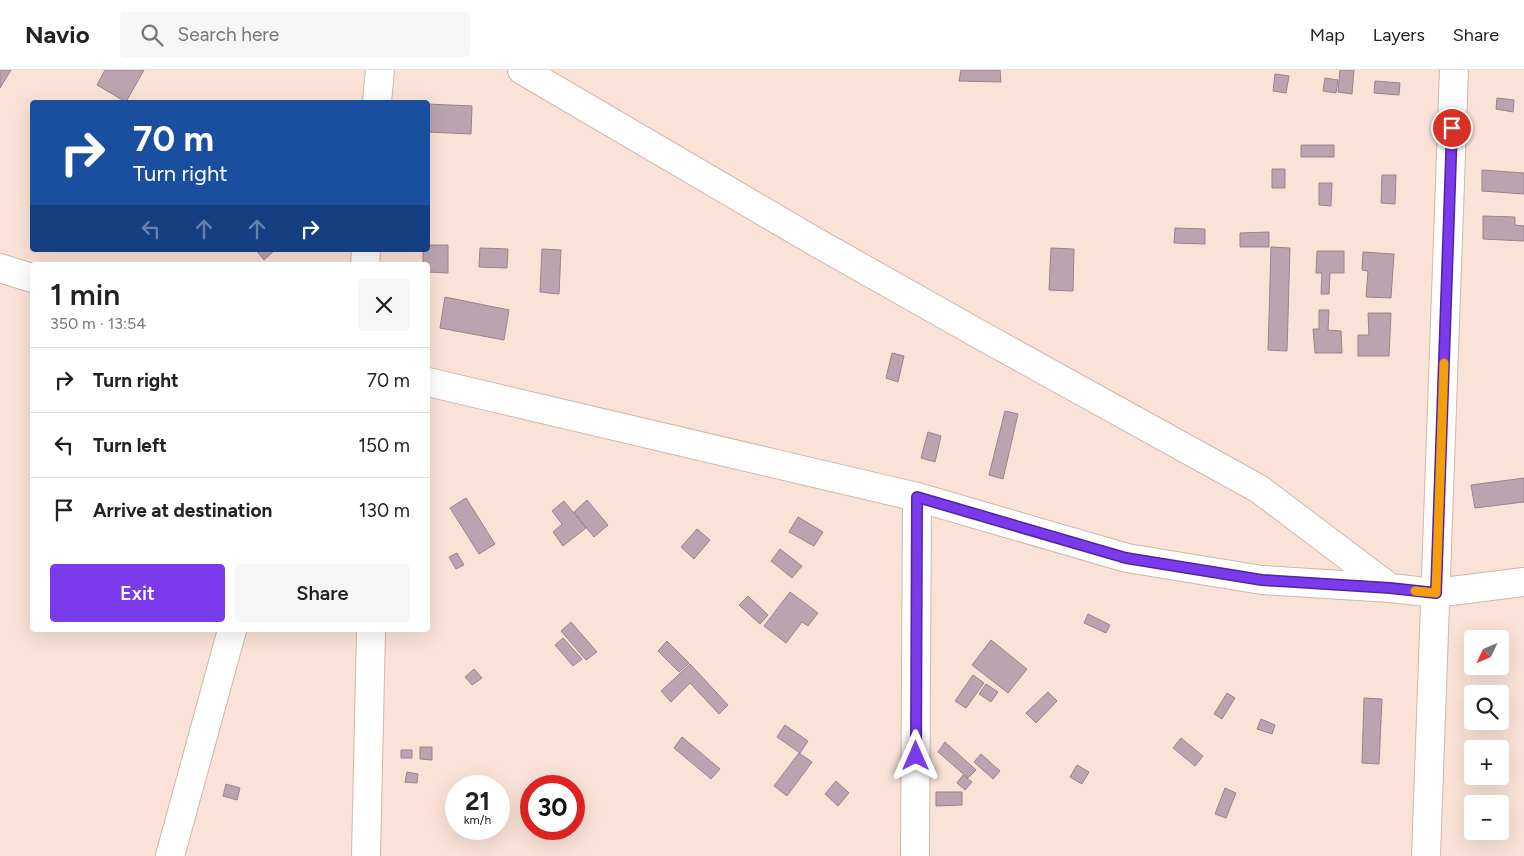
<!DOCTYPE html>
<html lang="en">
<head>
<meta charset="utf-8">
<style>
  :root { --surface:#fff; --page:#f6f6f6; --text:#222; --muted:#767676; --line:#e0e0e0; --accent:#7c3aed }
  body { margin:0; font-family:Figtree,sans-serif; background:var(--page); color:var(--text); height:100vh; display:flex; flex-direction:column; font-size:19px; white-space:nowrap }
  * { box-sizing:border-box; margin:0 }
  p { font-size:16px; color:var(--muted) }
  .icon { flex:none; width:28px; height:28px; fill:none; stroke:currentColor; stroke-width:2; stroke-linecap:round; stroke-linejoin:round }
  .map { position:relative; flex:1; overflow:hidden }
  .panel { position:absolute; left:30px; top:192px; width:400px; height:370px; display:flex; flex-direction:column; background:var(--surface); border-radius:5px; box-shadow:0 5px 20px #0002 }
  .panel>* { flex:none }
  .top-card { position:absolute; left:30px; top:30px; width:400px; height:152px; border-radius:5px; box-shadow:0 5px 20px #0002; background:#1a4fa0; color:#fff; overflow:hidden }
  .needle { width:32px; rotate:226deg }
  .controls { position:absolute; left:1464px; top:560px; display:grid; gap:10px }
  .controls a { display:grid; place-items:center; width:45px; height:45px; border-radius:5px; background:var(--surface); box-shadow:0 5px 20px #0002; font-size:25px }
  .speed { position:absolute; left:445px; top:705px; display:flex; gap:10px; font-size:25px; font-weight:700; text-align:center }
  .speed>* { display:grid; place-content:center; width:65px; height:65px; border-radius:50%; background:var(--surface); box-shadow:0 5px 20px #0002; line-height:1 }
  .speed small { font-size:12px; font-weight:400 }
  .speed .limit { border:8px solid #d22; background:#fff; color:#111 }
  .pin { position:absolute; display:grid; place-items:center; width:42px; height:42px; color:#fff; margin:-21px; border:2px solid #fff; border-radius:50%; box-shadow:0 1px 5px #0007 }
  .me { position:absolute; width:55px; margin:-28px; rotate:0deg; stroke-linejoin:round; filter:drop-shadow(0 0 4px #0008) }
  .turn { display:flex; align-items:center; gap:18px; height:105px; padding:0 20px; font-size:22px }
  .turn .icon { width:65px; height:65px; stroke-width:2.5 }
  .turn b { display:block; font-size:35px; line-height:42px }
  .lanes { display:flex; align-items:center; height:48px; padding:0 20px; background:#0003; justify-content:center; gap:25px; direction:ltr }
  .lanes .off { opacity:.35 }
  .round { display:grid; place-items:center; flex:none; width:52px; height:52px; border-radius:5px; background:var(--page) }
  .summary { display:flex; align-items:center; justify-content:space-between; height:85px; padding:0 20px }
  h1 { font-size:30px; font-weight:600; line-height:38px }
  .primary-button { display:flex; gap:10px; margin-top:auto; padding:10px 20px }
  .primary-button a { flex:1; height:58px; border-radius:5px; background:var(--accent); color:#fff; font-size:20px; font-weight:600; line-height:58px; text-align:center }
  .primary-button a+a { background:var(--page); color:var(--text) }
  ul { padding:0; list-style:none }
  li { display:flex; align-items:center; gap:15px; height:65px; padding:0 20px; border-top:1px solid var(--line) }
  li div { flex:1 }
  li b { display:block; font-size:19px }
  li em { font-style:normal }
  header { display:flex; align-items:center; gap:30px; box-sizing:border-box; height:70px; padding:0 25px; background:var(--surface); border-bottom:1px solid var(--line) }
  header strong { font-size:24px }
  nav { display:flex; gap:28px; margin-inline-start:auto; font-size:18px }
  .search { width:350px; height:45px; background:var(--page); display:flex; align-items:center; gap:12px; box-sizing:border-box; padding:0 18px; border-radius:5px; color:var(--muted); font-size:19px }
  .map>svg:first-child { display:block }
  .building { fill:#bba4af; stroke:#99838e }
  .lines { fill:none; stroke-linecap:round; stroke-linejoin:round }
  .minor-casing { stroke:#cfb7ab; stroke-width:30 }
  .minor { stroke:#fff; stroke-width:28 }
  .route-casing { stroke:#51269a; stroke-width:12 }
  .route { stroke:#7c3aed; stroke-width:9 }
  .slow { stroke:#f59e0b; stroke-width:9 }
</style>
</head>
<body>
<header>
<strong>Navio</strong>
<div class="search"><svg class="icon" aria-label="search" viewBox="0 0 24 24"><circle cx="10" cy="10" r="6"/><path d="M15 15l6 6"/></svg>Search here</div>
<nav><a>Map</a><a>Layers</a><a>Share</a></nav>
</header>
<div class="map">
<svg width="1524" height="786" viewBox="0 0 1524 786">
  <rect width="100%" height="100%" fill="#fbe2d6"/>
  <path class="building" d="M0,0H11L0,18Z
    M105,0H144L126,32L97,15Z
    M961,0H1000L1001,12L959,11Z
    M1340,0H1354L1352,24L1338,22Z
    M1275,4L1289,6L1286,23L1273,21Z
    M1325,8L1338,10L1336,23L1323,21Z
    M1375,11L1400,13L1399,25L1374,23Z
    M1497,28L1514,30L1513,42L1496,39Z
    M428,34L472,36L471,64L428,62Z
    M1301,75H1334V87H1301Z
    M1272,99H1285V118H1272Z
    M1482,100L1524,103V124L1482,121Z
    M1382,105H1396L1395,134L1381,133Z
    M1319,113H1332L1331,136L1319,135Z
    M1483,146L1515,147V155L1524,156V171L1483,169Z
    M1175,158L1205,159V174L1174,173Z
    M1269,162V177H1240V163Z
    M428,175H448V203L428,202V195H423V180H428Z
    M1271,177L1290,178L1287,281L1268,280Z
    M480,178L508,179L507,198L479,197Z
    M1051,178L1074,179L1073,221L1049,220Z
    M542,179L561,180L559,224L540,222Z
    M256,180H275L264,190Z
    M1317,181H1344V203H1330L1329,224H1321L1322,203H1316Z
    M1363,182L1394,184L1391,228L1366,227L1368,201L1362,200Z
    M445,227L509,240L504,270L440,258Z
    M1319,240H1329L1328,260L1341,261L1342,283H1315L1313,259H1319Z
    M1368,243H1391L1389,286H1358V265H1369Z
    M892,283L904,286L898,312L886,308Z
    M1005,341L1018,344L1003,409L989,405Z
    M928,362L941,366L935,392L921,388Z
    M1524,408V432L1475,438L1471,415Z
    M466,428L495,474L479,484L450,438Z
    M587,430L608,455L594,467L574,442Z
    M564,431L586,458L563,476L553,462L562,454L552,441Z
    M798,447L823,462L814,476L789,462Z
    M697,459L710,470L694,489L681,477Z
    M780,479L802,496L792,508L771,491Z
    M457,483L464,495L456,499L449,487Z
    M790,522L818,543L808,556L802,552L786,573L764,556Z
    M748,526L768,545L760,554L739,535Z
    M1088,544L1110,555L1106,563L1084,553Z
    M571,552L597,582L586,590L561,561Z
    M563,568L582,589L573,596L555,575Z
    M991,570L1027,599L1008,623L972,595Z
    M667,571L689,593L679,602L658,581Z
    M690,594L728,635L719,644L690,613L671,632L661,621Z
    M474,599L482,608L472,615L465,607Z
    M973,605L984,613L966,638L955,631Z
    M986,614L998,622L991,632L979,624Z
    M1048,622L1057,631L1036,653L1026,643Z
    M1227,623L1235,628L1222,649L1214,644Z
    M1364,628L1382,629L1379,694L1362,693Z
    M1261,649L1275,655L1272,664L1257,659Z
    M785,655L808,671L800,683L777,667Z
    M682,667L720,699L711,709L674,678Z
    M1181,668L1203,686L1195,696L1173,678Z
    M945,672L976,700L968,708L938,682Z
    M420,677H432V690L420,689Z
    M401,680H412V688H401Z
    M799,683L812,692L787,726L774,716Z
    M981,684L1000,701L993,709L974,692Z
    M1077,695L1089,702L1082,714L1070,707Z
    M407,702L418,704L417,713L405,712Z
    M963,705L972,712L965,720L957,713Z
    M466,708H482V716H466Z
    M836,711L849,723L838,736L825,724Z
    M226,714L240,718L237,730L223,726Z
    M1225,718L1236,723L1226,748L1215,744Z
    M936,722H962V735L936,736Z"/>
  <g class="lines">
    <defs>
      <path id="minor" d="M522,0L814,171L984,267L1259,419L1390,518
        M377,32L380,0
        M365,195L366,180
        M0,198L32,208
        M428,312L917,427L1127,488L1262,510L1390,518L1436,523L1524,512
        M170,786L232,560
        M366,786L371,560
        M915,786L917,427
        M1426,786L1454,0"/>
    </defs>
    <use href="#minor" class="minor-casing"/>
    <use href="#minor" class="minor"/>
  </g>
  <g class="lines">
    <defs>
      <path id="route" d="M916,686L917,427L1126,488L1262,510L1390,518L1436,523L1452,58"/>
    </defs>
    <use href="#route" class="route-casing"/>
    <use href="#route" class="route"/>
    <path class="slow" d="M1415,521L1436,523L1444,293"/>
  </g>
</svg>
<div class="controls">
<a><svg class="needle" viewBox="-14 -14 28 28"><path d="M0-13l5 13h-10z" fill="#e53935"/><path d="M0 13l5-13h-10z" fill="#767676"/></svg></a>
<a><svg class="icon" aria-label="search" viewBox="0 0 24 24"><circle cx="10" cy="10" r="6"/><path d="M15 15l6 6"/></svg></a>
<a>+</a>
<a>−</a>
</div>
<div class="speed"><div>21<small>km/h</small></div><div class="limit">30</div></div>
<div class="pin" style="left:1452px;top:58px;background:#d93025"><svg class="icon" aria-label="arrive" viewBox="0 0 24 24"><path d="M6 21V4h12l-3 4 3 4H6"/></svg></div>
<svg class="me" style="left:916px;top:686px" viewBox="-20 -20 40 40"><path d="M0-17L14 15 0 8-14 15z" fill="#7c3aed" stroke="#fff" stroke-width="4"/></svg>
<div class="top-card">
<div class="turn"><svg class="icon" aria-label="right" viewBox="0 0 24 24"><path d="M7 20v-9h11M14 6l5 5-5 5"/></svg><div><b>70 m</b>Turn right</div></div>
<div class="lanes"><svg class="icon off" aria-label="left" viewBox="0 0 24 24"><path d="M17 20v-9H6M10 6l-5 5 5 5"/></svg><svg class="icon off" aria-label="ahead" viewBox="0 0 24 24"><path d="M12 20V5M6 11l6-6 6 6"/></svg><svg class="icon off" aria-label="ahead" viewBox="0 0 24 24"><path d="M12 20V5M6 11l6-6 6 6"/></svg><svg class="icon" aria-label="right" viewBox="0 0 24 24"><path d="M7 20v-9h11M14 6l5 5-5 5"/></svg></div>
</div>
<section class="panel">
<div class="summary"><div><h1>1 min</h1><p>350 m · 13:54</p></div><a class="round"><svg class="icon" aria-label="close" viewBox="0 0 24 24"><path d="M6 6l12 12M18 6L6 18"/></svg></a></div>
<ul>
<li><svg class="icon" aria-label="right" viewBox="0 0 24 24"><path d="M7 20v-9h11M14 6l5 5-5 5"/></svg><div><b>Turn right</b></div><em>70 m</em></li>
<li><svg class="icon" aria-label="left" viewBox="0 0 24 24"><path d="M17 20v-9H6M10 6l-5 5 5 5"/></svg><div><b>Turn left</b></div><em>150 m</em></li>
<li><svg class="icon" aria-label="arrive" viewBox="0 0 24 24"><path d="M6 21V4h12l-3 4 3 4H6"/></svg><div><b>Arrive at destination</b></div><em>130 m</em></li>
</ul>
<div class="primary-button"><a>Exit</a><a>Share</a></div>
</section>
</div>
</body>
</html>
